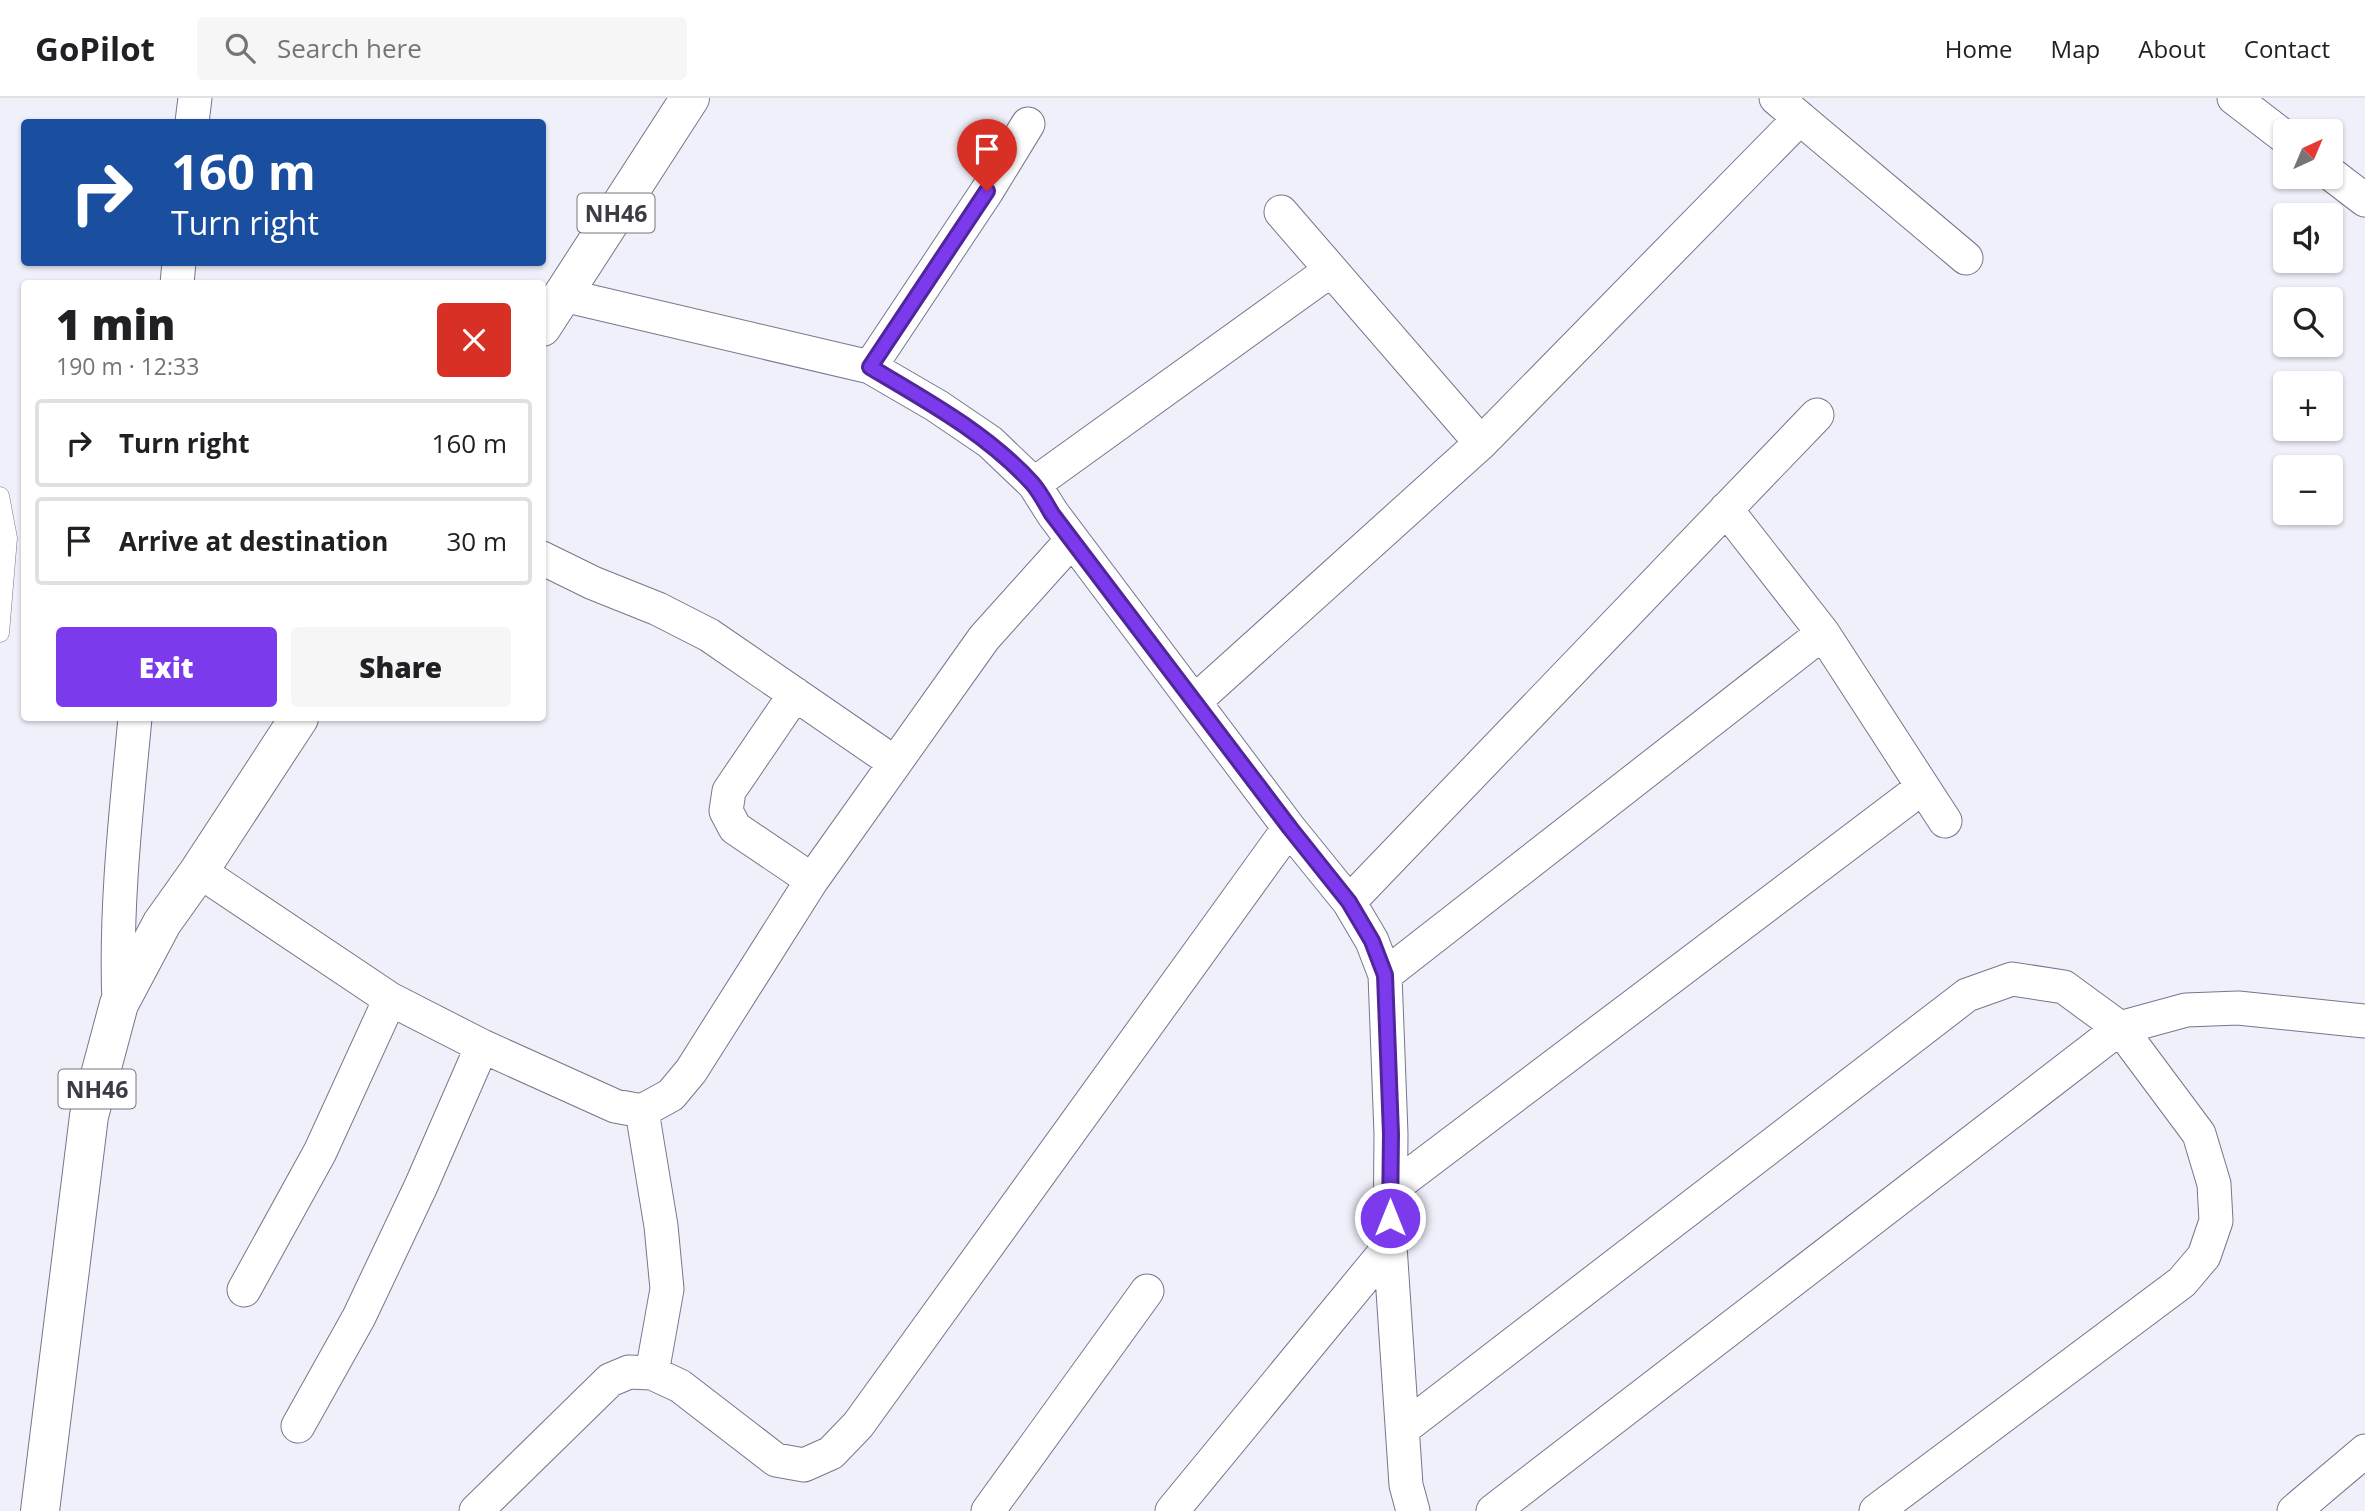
<!DOCTYPE html>
<html lang="en">
<head>
<meta charset="utf-8">
<style>
  :root { --surface:#fff; --page:#f6f6f6; --text:#202124; --muted:#757577; --line:#e0e0e0; --accent:#7c3aed }
  body { margin:0; font-family:"Open Sans",sans-serif; background:var(--page); color:var(--text); height:100vh; display:flex; flex-direction:column; font-size:26px; white-space:nowrap }
  * { box-sizing:border-box; margin:0 }
  p { font-size:23px; color:var(--muted) }
  .icon { flex:none; width:38px; height:38px; fill:none; stroke:currentColor; stroke-width:2; stroke-linecap:round; stroke-linejoin:round }
  .map { position:relative; flex:1; overflow:hidden }
  .side { position:absolute; left:21px; top:182px; width:525px; height:441px; display:flex; flex-direction:column; background:var(--surface); border-radius:7px; box-shadow:0 2px 5px #0004 }
  .side>* { flex:none }
  .banner { position:absolute; left:21px; top:21px; width:525px; height:147px; border-radius:7px; box-shadow:0 2px 5px #0004; background:#1a4fa0; color:#fff; overflow:hidden }
  .needle { width:46px; rotate:44deg }
  .fabs { position:absolute; left:2273px; top:21px; display:grid; gap:14px }
  .fabs a { display:grid; place-items:center; width:70px; height:70px; border-radius:7px; background:var(--surface); box-shadow:0 2px 5px #0004; font-size:35px }
  .pin { position:absolute; display:grid; place-items:center; width:60px; height:60px; color:#fff; margin:-72px -30px; border-radius:50% 50% 50% 0; rotate:-45deg; box-shadow:0 0 7px #0007 }
  .pin .icon { rotate:45deg }
  .me { position:absolute; width:77px; margin:-38px; rotate:0deg; stroke-linejoin:round; filter:drop-shadow(0 0 5px #0008) }
  .turn { display:flex; align-items:center; gap:24px; height:147px; padding:0 35px; font-size:32px }
  .turn .icon { width:91px; height:91px; stroke-width:2.5 }
  .turn b { display:block; font-size:49px; line-height:60px }
  .round { display:grid; place-items:center; flex:none; width:74px; height:74px; border-radius:7px; background:var(--page) }
  .overview { display:flex; align-items:center; justify-content:space-between; height:119px; padding:0 35px }
  h1 { font-size:42px; font-weight:800; line-height:52px }
  .cta { display:flex; gap:14px; margin-top:auto; padding:14px 35px }
  .cta a { flex:1; height:80px; border-radius:7px; background:var(--accent); color:#fff; font-size:28px; font-weight:800; line-height:80px; text-align:center }
  .cta a+a { background:var(--page); color:var(--text) }
  ul { padding:0; list-style:none }
  li { display:flex; align-items:center; gap:21px; height:88px; margin:0 14px 10px; padding:0 21px; border:4px solid var(--line); border-radius:7px }
  li div { flex:1 }
  li b { display:block; font-size:26px }
  li em { font-style:normal }
  header { display:flex; align-items:center; gap:42px; box-sizing:border-box; height:98px; padding:0 35px; background:var(--surface); border-bottom:2px solid var(--line) }
  header strong { font-size:33px }
  nav { display:flex; gap:38px; margin-inline-start:auto; font-size:24px }
  .search { width:490px; height:63px; background:var(--page); display:flex; align-items:center; gap:18px; box-sizing:border-box; padding:0 24px; border-radius:7px; color:var(--muted); font-size:26px }
  .map>svg:first-child { display:block }
  .lines { fill:none; stroke-linecap:round; stroke-linejoin:round }
  .lane-casing { stroke:#76768d; stroke-width:19 }
  .street-casing { stroke:#76768d; stroke-width:35 }
  .highway-casing { stroke:#76768d; stroke-width:40 }
  .lane { stroke:#fff; stroke-width:18 }
  .street { stroke:#fff; stroke-width:33 }
  .highway { stroke:#fff; stroke-width:38 }
  .route-casing { stroke:#51269a; stroke-width:18 }
  .route { stroke:#7c3aed; stroke-width:12 }
  .labels { text-anchor:middle; dominant-baseline:central; stroke-width:5; stroke-linejoin:round; paint-order:stroke }
  .shield { fill:#fff; stroke:#76767e; stroke-width:2 }
  .shield-label { font-size:23px; font-weight:bold; fill:#3c3c46 }
</style>
</head>
<body>
<header>
<strong>GoPilot</strong>
<div class="search"><svg class="icon" aria-label="search" viewBox="0 0 24 24"><circle cx="10" cy="10" r="6"/><path d="M15 15l6 6"/></svg>Search here</div>
<nav><a>Home</a><a>Map</a><a>About</a><a>Contact</a></nav>
</header>
<div class="map">
<svg width="2365" height="1413" viewBox="0 0 2365 1413">
  <rect width="100%" height="100%" fill="#f0f0fb"/>
  <g class="lines">
    <defs>
      <path id="lane" d="M0,398L8,440L0,535"/>
      <path id="street" d="M1776,0L1966,160
        M2234,0L2286,40
        M192,24L195,0
        M2331,76L2365,102
        M1281,114L1481,345
        M177,186L179,164
        M563,197L870,269L937,308L990,344L1034,386L1053,416L1289,730L1349,804L1372,843L1385,877L1391,1036L1390,1148L1406,1387L1413,1413
        M870,269L987,93L1028,26
        M1034,386L1331,172
        M1726,411L1823,535L1945,723
        M542,460L593,485L658,511L709,537L895,665
        M795,596L729,693L726,713L735,730L812,782
        M1194,604L1481,345L1800,20
        M199,773L390,901L482,948L615,1008L642,1013L671,997L691,973L812,782L984,540L1072,442
        M1349,804L1817,317
        M1385,877L1823,535
        M119,906C115,810 126,715 135,620
        M642,1013L661,1128L667,1191L652,1275
        M1390,1092L1923,689
        M244,1192L320,1054L390,901
        M298,1328L359,1219L421,1088L482,948
        M1404,1330L1967,897L2012,881L2064,889L2120,930L2199,1036L2214,1086L2216,1123L2204,1158L2182,1184L1876,1413
        M476,1413L610,1282L629,1274L652,1275L680,1288L776,1362L804,1367L831,1355L858,1327L1289,730
        M988,1413L1147,1193
        M1172,1413L1390,1148
        M1493,1413L2120,930L2186,912L2238,910L2365,923
        M2294,1413L2365,1353"/>
      <path id="highway" d="M542,229L690,0
        M40,1413L89,1018L119,906L162,825L199,773L299,620"/>
    </defs>
    <use href="#lane" class="lane-casing"/>
    <use href="#street" class="street-casing"/>
    <use href="#highway" class="highway-casing"/>
    <use href="#lane" class="lane"/>
    <use href="#street" class="street"/>
    <use href="#highway" class="highway"/>
  </g>
  <g class="lines">
    <defs>
      <path id="route" d="M987,93L870,269C927,303 986,335 1032,385C1040,394 1046,406 1052,416L1290,730L1349,804L1372,843L1385,877L1391,1036L1390,1120"/>
    </defs>
    <use href="#route" class="route-casing"/>
    <use href="#route" class="route"/>
  </g>
  <g class="labels">
    <g class="shield">
      <rect x="577.5" y="95.5" width="77" height="39" rx="5"/>
      <rect x="58.5" y="971.5" width="77" height="39" rx="5"/>
    </g>
    <g class="shield-label">
      <text x="616" y="115">NH46</text>
      <text x="97" y="991">NH46</text>
    </g>
  </g>
</svg>
<div class="fabs">
<a><svg class="needle" viewBox="-14 -14 28 28"><path d="M0-13l5 13h-10z" fill="#e53935"/><path d="M0 13l5-13h-10z" fill="#757577"/></svg></a>
<a><svg class="icon" aria-label="sound" viewBox="0 0 24 24"><path d="M4 9h4l5-4v14l-5-4H4zM17 9q2 3 0 6"/></svg></a>
<a><svg class="icon" aria-label="search" viewBox="0 0 24 24"><circle cx="10" cy="10" r="6"/><path d="M15 15l6 6"/></svg></a>
<a>+</a>
<a>−</a>
</div>
<div class="pin" style="left:987px;top:93px;background:#d93025"><svg class="icon" aria-label="arrive" viewBox="0 0 24 24"><path d="M6 21V4h12l-3 4 3 4H6"/></svg></div>
<svg class="me" style="left:1390px;top:1120px" viewBox="-20 -20 40 40"><circle r="17" fill="#7c3aed" stroke="#fff" stroke-width="3"/><path d="M0-11L8 9 0 5-8 9z" fill="#fff"/></svg>
<div class="banner">
<div class="turn"><svg class="icon" aria-label="right" viewBox="0 0 24 24"><path d="M7 20v-9h11M14 6l5 5-5 5"/></svg><div><b>160 m</b>Turn right</div></div>
</div>
<section class="side">
<div class="overview"><div><h1>1 min</h1><p>190 m · 12:33</p></div><a class="round" style="background:#d93025;color:#fff"><svg class="icon" aria-label="close" viewBox="0 0 24 24"><path d="M6 6l12 12M18 6L6 18"/></svg></a></div>
<ul>
<li><svg class="icon" aria-label="right" viewBox="0 0 24 24"><path d="M7 20v-9h11M14 6l5 5-5 5"/></svg><div><b>Turn right</b></div><em>160 m</em></li>
<li><svg class="icon" aria-label="arrive" viewBox="0 0 24 24"><path d="M6 21V4h12l-3 4 3 4H6"/></svg><div><b>Arrive at destination</b></div><em>30 m</em></li>
</ul>
<div class="cta"><a>Exit</a><a>Share</a></div>
</section>
</div>
</body>
</html>
